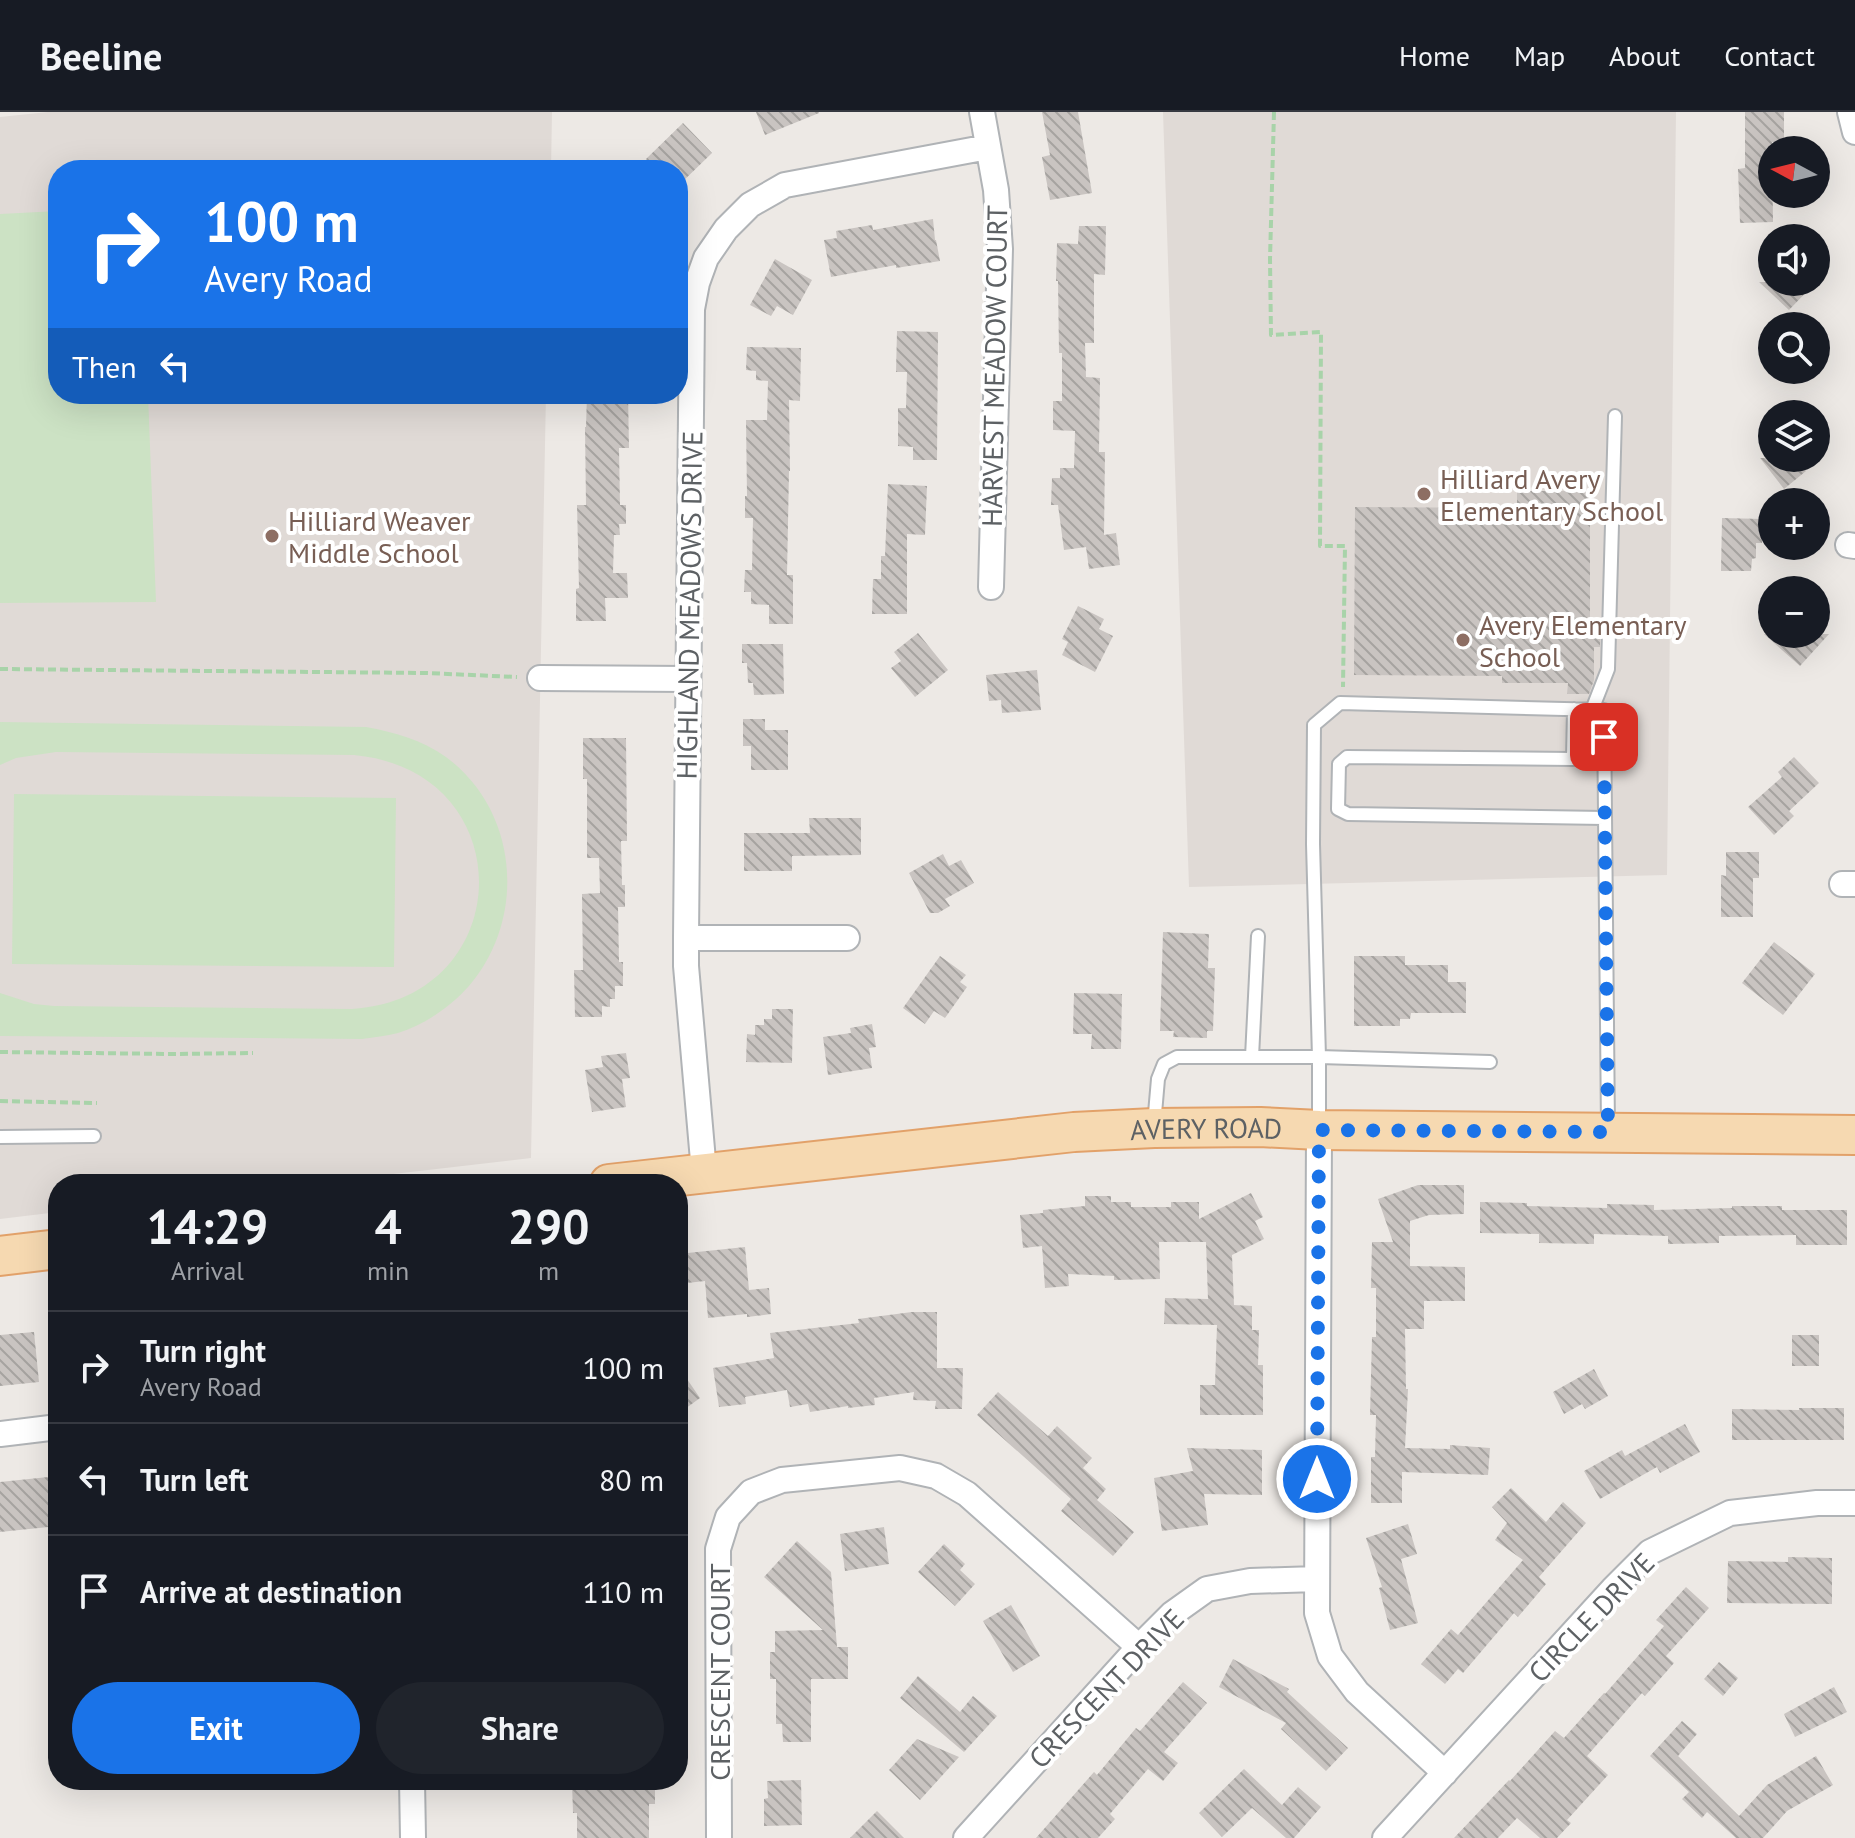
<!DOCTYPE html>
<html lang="en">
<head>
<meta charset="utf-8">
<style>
  :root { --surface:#171b24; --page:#20242c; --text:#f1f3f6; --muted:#9ea1a6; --line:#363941; --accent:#1a73e8 }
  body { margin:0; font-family:"PT Sans",sans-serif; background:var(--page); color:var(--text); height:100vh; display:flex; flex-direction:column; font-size:30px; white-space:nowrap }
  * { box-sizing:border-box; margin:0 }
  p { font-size:26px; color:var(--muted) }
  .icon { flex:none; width:44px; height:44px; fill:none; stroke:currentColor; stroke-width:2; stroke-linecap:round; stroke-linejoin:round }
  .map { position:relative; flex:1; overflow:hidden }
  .panel { position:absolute; left:48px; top:1062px; width:640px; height:616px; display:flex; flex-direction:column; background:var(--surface); border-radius:32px; box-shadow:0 8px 32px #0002 }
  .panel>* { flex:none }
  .hud { position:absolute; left:48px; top:48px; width:640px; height:244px; border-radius:32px; box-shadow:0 8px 32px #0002; background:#1a73e8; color:#fff; overflow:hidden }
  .needle { width:52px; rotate:277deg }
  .controls { position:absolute; left:1758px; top:24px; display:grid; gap:16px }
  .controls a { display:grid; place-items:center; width:72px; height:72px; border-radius:50%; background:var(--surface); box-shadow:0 8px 32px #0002; font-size:40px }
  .pin { position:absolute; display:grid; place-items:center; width:68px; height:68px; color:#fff; margin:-34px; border-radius:16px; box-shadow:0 4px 12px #0006 }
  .me { position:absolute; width:88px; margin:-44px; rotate:0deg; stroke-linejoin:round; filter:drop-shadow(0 0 6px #0008) }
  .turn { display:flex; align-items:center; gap:28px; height:168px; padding:0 24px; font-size:36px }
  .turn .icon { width:104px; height:104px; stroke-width:2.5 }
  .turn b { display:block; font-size:56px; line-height:68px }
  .then { display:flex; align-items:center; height:76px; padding:0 24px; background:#0003; gap:16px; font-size:30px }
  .eta { display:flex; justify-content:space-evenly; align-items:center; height:136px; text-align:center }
  .eta b { font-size:48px; font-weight:800; line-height:56px }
  .action { display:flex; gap:16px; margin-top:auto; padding:16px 24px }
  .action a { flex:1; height:92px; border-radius:48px; background:var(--accent); color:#fff; font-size:32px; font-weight:800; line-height:92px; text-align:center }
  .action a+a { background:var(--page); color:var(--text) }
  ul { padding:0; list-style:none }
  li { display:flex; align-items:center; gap:24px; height:112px; padding:0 24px; border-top:2px solid var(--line) }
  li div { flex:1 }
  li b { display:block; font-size:30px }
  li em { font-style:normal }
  header { display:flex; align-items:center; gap:48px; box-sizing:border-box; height:112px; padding:0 40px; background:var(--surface); border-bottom:2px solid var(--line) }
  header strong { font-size:38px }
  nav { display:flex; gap:44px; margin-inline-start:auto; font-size:28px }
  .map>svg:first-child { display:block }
  .education { fill:#e0dad6 }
  .garden { fill:#cce2c4 }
  .building { fill:url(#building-back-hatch) }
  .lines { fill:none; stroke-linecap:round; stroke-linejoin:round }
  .service-casing { stroke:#b0b3b6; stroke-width:16 }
  .minor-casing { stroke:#b0b3b6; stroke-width:28 }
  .primary-casing { stroke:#e2a169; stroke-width:42 }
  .path { stroke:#a8d3a9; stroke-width:4; stroke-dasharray:8 4; stroke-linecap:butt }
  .service { stroke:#fff; stroke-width:12 }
  .minor { stroke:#fff; stroke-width:24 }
  .primary { stroke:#f6d9b1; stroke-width:38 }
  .route { stroke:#1a73e8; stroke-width:14; stroke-dasharray:0 25.2 }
  .education-dot { fill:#8d6e63; stroke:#fff; stroke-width:3 }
  .labels { text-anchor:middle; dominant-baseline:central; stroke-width:8; stroke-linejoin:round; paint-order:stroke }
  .street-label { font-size:28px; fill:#5d6164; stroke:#fff }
  .education-label { font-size:28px; fill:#785e54; stroke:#fff; text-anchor:start }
</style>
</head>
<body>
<header>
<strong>Beeline</strong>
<nav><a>Home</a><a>Map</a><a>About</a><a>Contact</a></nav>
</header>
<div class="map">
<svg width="1855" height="1726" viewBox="0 0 1855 1726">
  <defs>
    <pattern id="building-back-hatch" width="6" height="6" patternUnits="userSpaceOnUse" patternTransform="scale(2)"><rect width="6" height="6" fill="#c9c4c1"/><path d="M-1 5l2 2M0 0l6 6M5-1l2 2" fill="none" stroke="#a6a3a0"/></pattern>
  </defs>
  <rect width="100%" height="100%" fill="#ede9e5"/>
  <path class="education" d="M48,0H552L551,58H58V282H546L531,1046L307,1072H58V1100L0,1107V5Z
    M1163,0H1676L1667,763L1189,775Z"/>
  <path class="garden" d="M58,99V282H148L156,490L0,491V102Z
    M0,610L366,615C394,620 422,628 446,645C519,699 527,806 469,874C451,894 425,913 398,921C386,924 374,925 362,927L0,924V881L34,892L54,894L352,897C518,887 524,659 354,643L56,640L16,646L0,653Z
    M14,682L396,686L394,855L12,852Z"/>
  <path class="building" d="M756,0H819V1L765,23Z
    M1042,0H1078L1092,81L1050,88L1042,45L1050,43Z
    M1745,0H1784V30H1772L1773,110L1740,111L1738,57L1745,56Z
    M683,11L712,41L678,74V58H656L646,47Z
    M933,107L935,128H936L940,149L896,156V153L831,165L824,128L837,126L836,119L872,113L873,118Z
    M1079,114H1106L1105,163L1094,162V231H1085L1086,265L1100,266L1099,340H1105L1104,423L1116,421L1120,453L1089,457L1086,435L1064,438L1058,393H1051L1052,366H1060V356H1074L1075,319L1053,318V289H1062V241H1059L1058,169H1056L1057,131L1078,132Z
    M775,147L812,168L793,203L777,194L771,204L750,193Z
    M1759,170H1816L1789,198Z
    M897,219L938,220L937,348H913V335L898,334V296H906L907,260H896Z
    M747,235L801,236L800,289L789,288L790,359H789L787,463H793V512H769V493L751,492V480H744L745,458H752L753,406H745V384H747L746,308H767L768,269L756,268V259L746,258Z
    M587,282H628L629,336H619L620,393H626V412H619L620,423H614L613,461H627L628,486H605L606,509H576V477L579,476L577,393H586L585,315H586Z
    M1760,346H1796L1806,359L1784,377Z
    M888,372L927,374L925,423L907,422V502H872L873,467H881V444H885Z
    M1517,379H1590V515L1600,516V535H1594V568L1589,582H1567L1568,571H1502V564L1354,563L1355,395L1517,396Z
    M1722,406L1763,407L1762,431H1756V446L1752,447L1751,459H1721Z
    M1078,494L1104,507L1099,517L1113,524L1095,560L1062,543L1068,530L1062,527Z
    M918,521L948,558L915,585L891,556L901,549L894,540Z
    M1764,522H1829L1800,554Z
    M742,532H783L784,582L754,583L753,571H748L747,551H742Z
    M1037,558L1041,598L1002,601L1001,588L989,589L986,563Z
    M743,607H765V618H788V658H751V634H743Z
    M583,626H626L627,729H621L622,773H625V795H618L619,850H623V874H615V887H610V895L602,894V905H575L574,858H583L582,782L600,781L599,746H587V667H583Z
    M1794,645L1819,671L1789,699L1794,704L1774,723L1748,695L1782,665L1778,660Z
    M809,706H861V743L792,744V759H744V721H810Z
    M1726,740H1759V766H1753V805H1721V763L1726,764Z
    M943,742L949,754L961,748L974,771L945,787L950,794L938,801H930L909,761Z
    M1163,820L1209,822L1208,856H1215L1213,919H1207V926L1173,925L1174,919H1160Z
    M1774,830L1815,862L1783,903L1742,871Z
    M940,844L966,863L960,870L967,875L945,906L934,899L925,912L903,896Z
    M1354,844H1405V853H1448V870H1466V901H1411L1410,907H1400V914H1354Z
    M1074,881L1122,882L1121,937H1091L1092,922H1073Z
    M772,897H793L792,951L746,950L747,922L755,923V913H764V907H772Z
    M872,912L876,935L869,936L872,956L828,963L823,925L851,921L850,916Z
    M626,941L630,966L622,967L626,995L592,1000L585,958L603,955L601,944Z
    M1418,1073H1464V1102L1429,1103L1410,1109V1154L1465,1155V1189H1424V1217H1405L1406,1277H1408L1405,1336L1450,1337V1333L1490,1336L1488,1363L1402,1360V1391H1371V1345H1375L1376,1303H1370L1372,1225H1376V1176H1371L1372,1130H1393L1378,1087Z
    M1251,1081L1263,1105L1255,1109L1264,1127L1232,1143L1234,1193L1252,1194V1218H1259L1258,1253H1263V1303H1200V1273H1215L1217,1213L1164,1212L1165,1186L1208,1187L1206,1130H1159L1160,1167L1114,1168V1164L1068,1162L1069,1174L1045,1176L1042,1134L1023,1136L1020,1103L1043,1101V1098L1085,1094V1084H1111V1090H1131V1095H1171V1090H1199V1107Z
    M1480,1090L1527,1091V1094L1607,1096V1092L1654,1093V1098L1732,1096V1094H1782V1098H1847V1133H1796V1123L1719,1124V1131L1668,1132V1124L1594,1122V1132L1539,1131V1122L1480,1121Z
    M745,1135L749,1178L769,1176L771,1202L747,1205V1202L708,1206L705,1169L678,1172V1142Z
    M912,1200H937V1256H963L962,1297H935L936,1289L913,1288L914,1280L874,1286L875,1293L848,1296V1294L810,1300L808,1292L790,1295L787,1278L745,1285L746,1292L719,1295L713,1256L774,1246L770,1221L859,1211L858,1207Z
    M34,1220L39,1270L0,1274V1223Z
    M1792,1223H1819V1254H1792Z
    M678,1254L700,1286L678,1302Z
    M1594,1257L1608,1284L1585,1297L1582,1292L1564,1302L1553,1280Z
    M998,1280L1048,1324L1057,1314L1092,1346L1083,1356L1106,1377L1097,1388L1134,1420L1113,1444L1061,1399L1071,1387L977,1303Z
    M1799,1296H1844V1328H1732V1297L1799,1298Z
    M1685,1312L1700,1340L1660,1361L1657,1355L1600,1387L1584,1359L1622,1338L1625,1344Z
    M1187,1336L1262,1338V1383L1204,1382L1208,1413L1162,1419L1154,1366L1193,1359Z
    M58,1364V1414L0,1420V1370Z
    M1511,1376L1546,1410L1563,1390L1586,1411L1539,1465L1546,1472L1518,1505L1514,1501L1463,1561L1458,1557L1445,1572L1421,1552L1451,1517L1458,1523L1523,1448L1495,1428L1507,1411L1492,1395Z
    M1408,1412L1417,1442L1401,1447L1418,1511L1390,1518L1379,1476L1382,1475L1366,1426Z
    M884,1415L889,1452L845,1459L840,1422Z
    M797,1429L831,1460L837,1535H848V1567H811V1630H783L782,1612H776V1567H770V1540H775V1519L823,1518L764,1465Z
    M944,1432L965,1452L960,1458L975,1472L955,1494L918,1460Z
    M1788,1445L1832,1446V1492L1727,1491L1728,1449L1788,1450Z
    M1686,1475L1709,1496L1666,1544L1674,1551L1645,1584L1642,1581L1587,1644L1608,1663L1567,1708L1571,1711L1557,1726H1540L1517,1706L1498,1726H1454L1509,1668L1510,1669L1555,1619L1564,1626L1604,1581L1605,1582L1664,1514L1656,1508Z
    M1011,1493L1040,1544L1013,1560L983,1509Z
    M1233,1547L1289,1577L1287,1580L1348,1636L1326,1659L1281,1617L1286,1611L1219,1575Z
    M1719,1550L1738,1566L1723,1584L1704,1567Z
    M918,1564L960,1600L973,1584L997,1604L964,1640L900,1586Z
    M1183,1570L1207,1591L1164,1640L1178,1651L1163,1669L1148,1657L1110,1702L1115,1707L1098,1726H1036L1094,1660L1097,1663L1136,1616L1140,1619Z
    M1834,1575L1847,1600L1795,1625L1784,1602Z
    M1682,1609L1697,1622L1678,1644L1739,1704L1767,1673L1816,1644L1833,1673L1787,1699L1763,1726H1736L1707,1700L1702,1706L1682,1687L1689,1680L1650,1644Z
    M917,1627L959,1645L920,1688L889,1658Z
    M1244,1657L1282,1693L1298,1675L1321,1695L1294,1726H1286L1252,1696L1222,1725L1199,1701Z
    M617,1668H655V1692H649V1726H577V1701H573L572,1671H617Z
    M801,1668L802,1713L764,1714V1687L768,1686L767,1669Z
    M877,1699L904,1726H850Z"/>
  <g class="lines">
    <defs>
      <path id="service" d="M1574,597L1573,647L1347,645L1339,652L1338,697L1348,702L1604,706
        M1592,598L1608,557L1615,304
        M1252,945L1258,824
        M1154,1013L1158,967L1164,952L1177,945H1319L1490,950
        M1319,1014V945L1313,732L1314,613L1340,591L1604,598L1608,1016
        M0,1025L94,1024"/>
      <path id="minor" d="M982,0L996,78L1000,137L991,475
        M1850,0L1855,20
        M1848,433L1855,434
        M540,566L688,567
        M1842,772H1855
        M686,826H847
        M1319,1018L1317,1501L1330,1544L1357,1580L1445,1661
        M704,1060L686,854V826L692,197L697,171L706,146L726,117L750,93L785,73L988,35
        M0,1322L58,1315
        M412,1668L413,1726
        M719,1726L718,1437L728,1405L751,1380L782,1368L900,1356L936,1364L967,1382L1139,1535
        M966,1726L1139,1535L1172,1502L1207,1477L1250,1469L1317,1467
        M1385,1726L1613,1477L1650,1440L1730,1401L1817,1391H1855"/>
      <g id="primary">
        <path id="s1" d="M609,1072L1074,1020L1154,1016L1260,1015L1319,1018L1855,1023"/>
        <path d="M0,1144L58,1137"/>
      </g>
    </defs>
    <use href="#service" class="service-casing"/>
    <use href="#minor" class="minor-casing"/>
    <use href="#primary" class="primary-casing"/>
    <path class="path" d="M1274,0L1270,147L1271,223L1321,220L1320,434H1345L1343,575
      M0,557L426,561L517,565
      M0,940L173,942L253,941
      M0,989L97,991"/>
    <use href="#service" class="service"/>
    <use href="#minor" class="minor"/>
    <use href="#primary" class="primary"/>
  </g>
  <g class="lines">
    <path class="route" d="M1317,1367L1319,1018L1608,1020L1604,625"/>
  </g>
  <g class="education-dot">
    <circle cx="1424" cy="382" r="8"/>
    <circle cx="272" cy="424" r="8"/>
    <circle cx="1463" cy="528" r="8"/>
  </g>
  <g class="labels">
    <g class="street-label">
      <text transform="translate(994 254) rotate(-89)">HARVEST MEADOW COURT</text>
      <text transform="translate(689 493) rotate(-89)">HIGHLAND MEADOWS DRIVE</text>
      <text stroke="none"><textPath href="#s1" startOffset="600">AVERY ROAD</textPath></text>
      <text transform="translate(1591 1505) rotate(-46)">CIRCLE DRIVE</text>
      <text transform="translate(719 1560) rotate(-90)">CRESCENT COURT</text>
      <text transform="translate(1106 1576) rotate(-46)">CRESCENT DRIVE</text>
    </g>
    <g class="education-label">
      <text x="1440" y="366">Hilliard Avery<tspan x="1440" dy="32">Elementary School</tspan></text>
      <text x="288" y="408">Hilliard Weaver<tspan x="288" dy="32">Middle School</tspan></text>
      <text x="1479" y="512">Avery Elementary<tspan x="1479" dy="32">School</tspan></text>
    </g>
  </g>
</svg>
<div class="controls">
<a><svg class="needle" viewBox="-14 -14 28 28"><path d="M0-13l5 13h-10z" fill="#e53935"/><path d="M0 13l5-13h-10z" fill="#9ea1a6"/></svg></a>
<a><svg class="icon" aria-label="sound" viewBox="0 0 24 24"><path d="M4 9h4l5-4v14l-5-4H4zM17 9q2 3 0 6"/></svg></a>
<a><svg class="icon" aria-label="search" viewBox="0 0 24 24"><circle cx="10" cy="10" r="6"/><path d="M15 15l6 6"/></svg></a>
<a><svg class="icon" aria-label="layers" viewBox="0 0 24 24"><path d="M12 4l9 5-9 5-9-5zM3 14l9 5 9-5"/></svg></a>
<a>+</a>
<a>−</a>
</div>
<div class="pin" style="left:1604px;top:625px;background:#d93025"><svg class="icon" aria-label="arrive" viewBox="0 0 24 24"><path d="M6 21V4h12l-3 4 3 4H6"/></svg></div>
<svg class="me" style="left:1317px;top:1367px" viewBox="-20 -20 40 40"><circle r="17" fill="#1a73e8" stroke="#fff" stroke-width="3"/><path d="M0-11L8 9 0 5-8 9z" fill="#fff"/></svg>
<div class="hud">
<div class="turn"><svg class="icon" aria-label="right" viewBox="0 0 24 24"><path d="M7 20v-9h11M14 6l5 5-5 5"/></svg><div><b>100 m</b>Avery Road</div></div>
<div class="then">Then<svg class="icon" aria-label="left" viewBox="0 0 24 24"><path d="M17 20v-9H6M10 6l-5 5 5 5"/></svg></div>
</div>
<section class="panel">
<div class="eta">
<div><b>14:29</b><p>Arrival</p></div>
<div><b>4</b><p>min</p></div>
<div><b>290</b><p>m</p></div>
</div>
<ul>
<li><svg class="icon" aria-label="right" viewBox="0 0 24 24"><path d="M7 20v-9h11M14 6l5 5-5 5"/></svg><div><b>Turn right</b><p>Avery Road</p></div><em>100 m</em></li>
<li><svg class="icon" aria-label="left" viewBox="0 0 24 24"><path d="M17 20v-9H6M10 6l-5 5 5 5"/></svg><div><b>Turn left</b></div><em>80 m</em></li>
<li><svg class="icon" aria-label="arrive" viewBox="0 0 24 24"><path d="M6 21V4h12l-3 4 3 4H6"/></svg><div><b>Arrive at destination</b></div><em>110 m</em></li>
</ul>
<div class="action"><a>Exit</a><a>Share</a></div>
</section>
</div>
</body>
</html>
